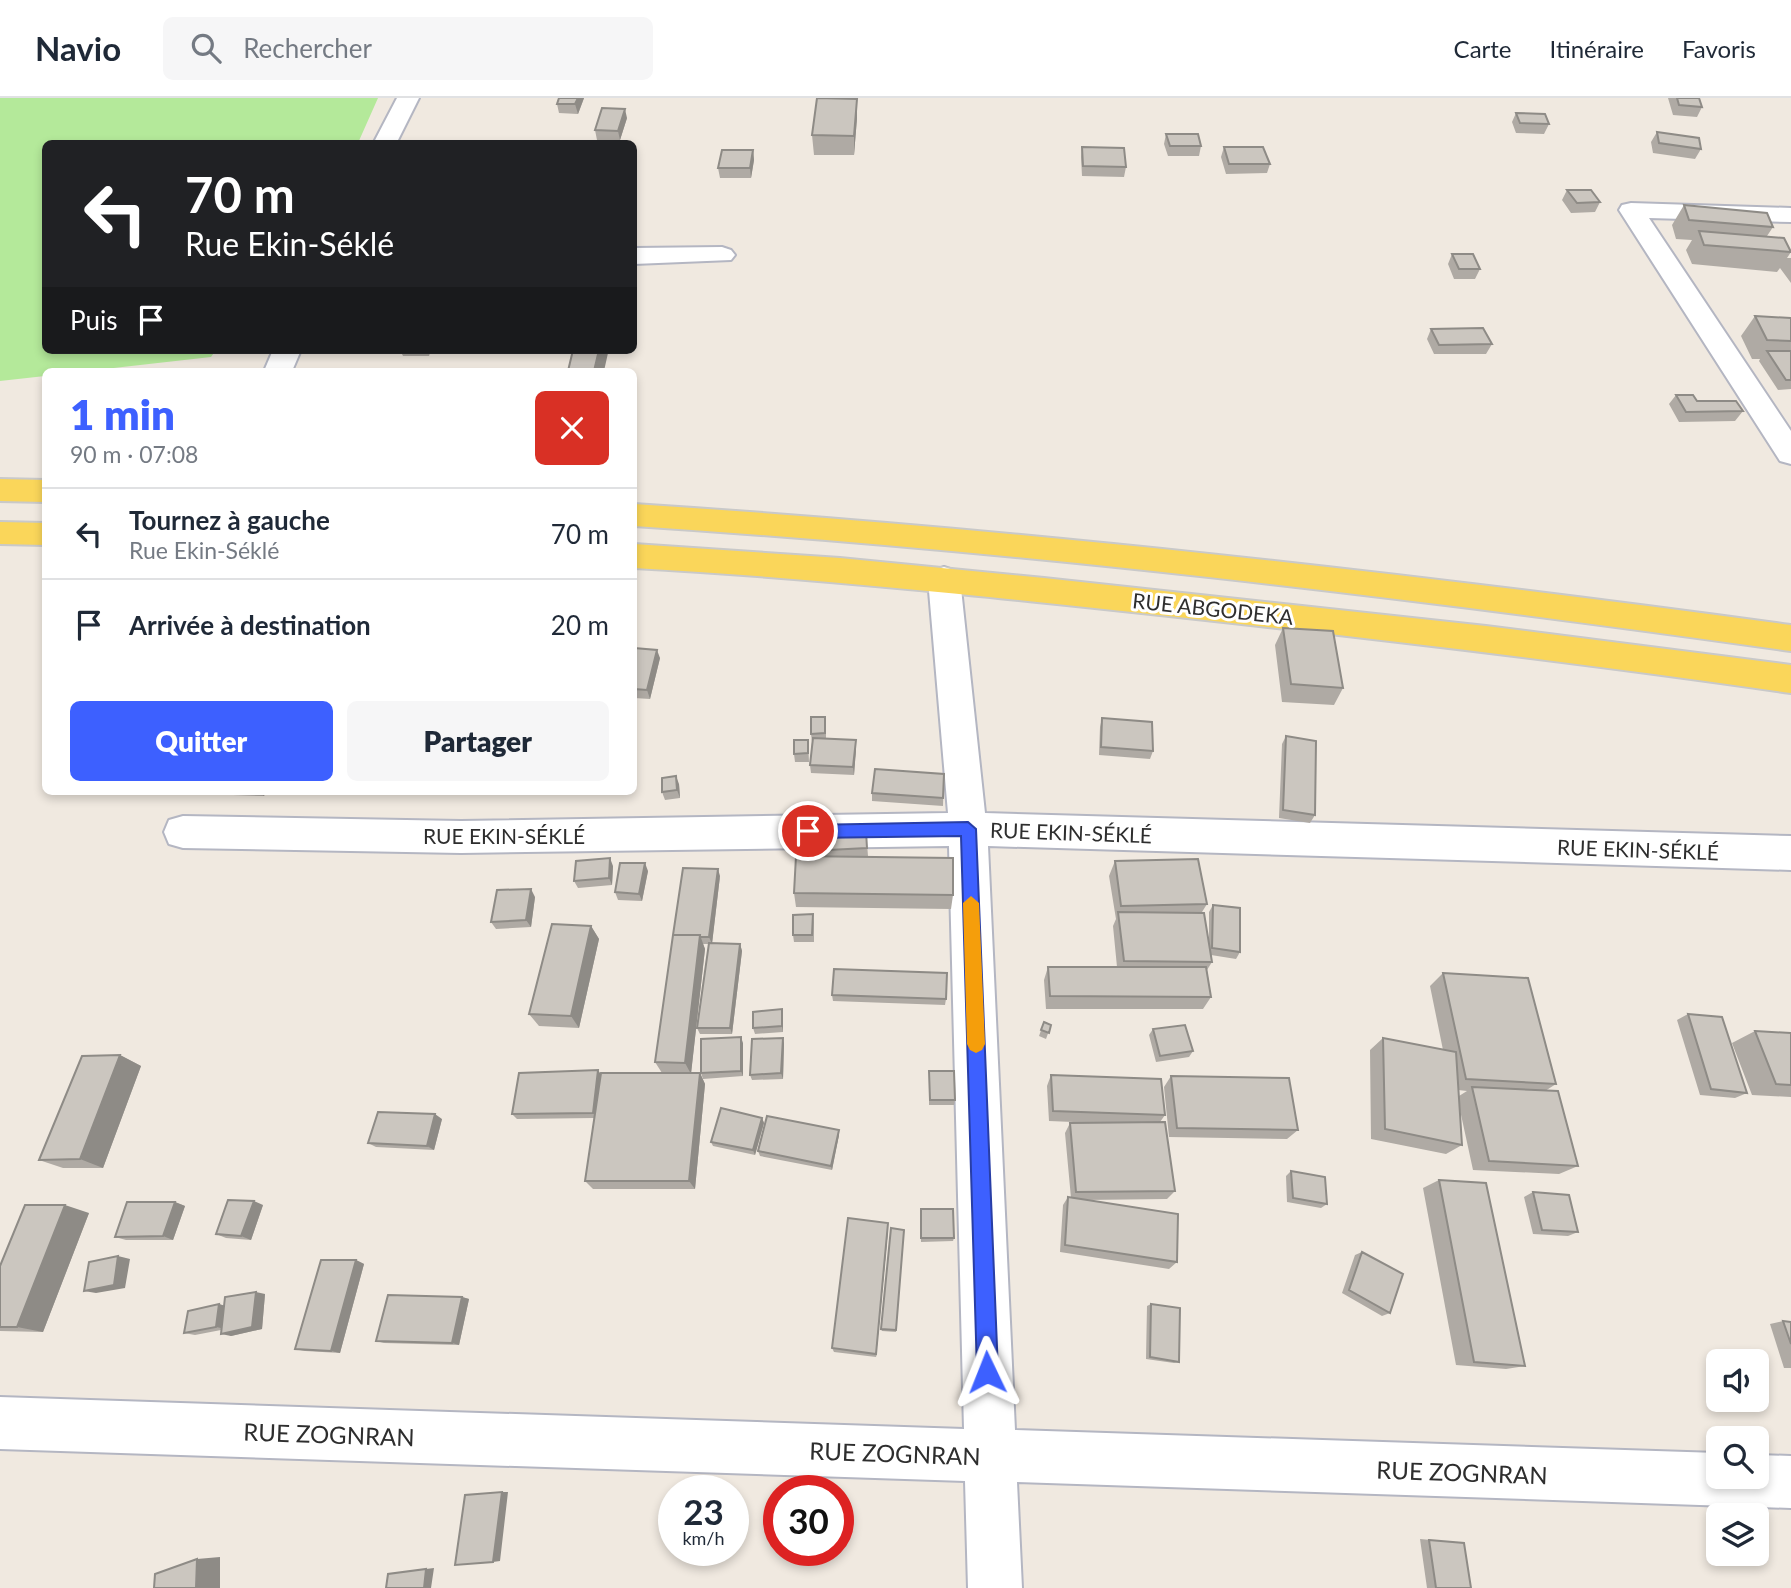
<!DOCTYPE html>
<html lang="fr">
<head>
<meta charset="utf-8">
<style>
  :root { --surface:#fff; --page:#f6f6f7; --text:#1f2937; --muted:#747a83; --line:#e0e1e3; --accent:#3d60ff }
  body { margin:0; font-family:Lato,sans-serif; background:var(--page); color:var(--text); height:100vh; display:flex; flex-direction:column; font-size:26px; white-space:nowrap }
  * { box-sizing:border-box; margin:0 }
  p { font-size:23px; color:var(--muted) }
  .icon { flex:none; width:38px; height:38px; fill:none; stroke:currentColor; stroke-width:2; stroke-linecap:round; stroke-linejoin:round }
  .map { position:relative; flex:1; overflow:hidden }
  .sheet { position:absolute; left:42px; top:270px; width:595px; height:427px; display:flex; flex-direction:column; background:var(--surface); border-radius:10px; box-shadow:0 4px 10px #0003 }
  .sheet>* { flex:none }
  .guide { position:absolute; left:42px; top:42px; width:595px; height:214px; border-radius:10px; box-shadow:0 4px 10px #0003; background:#202124; color:#fff; overflow:hidden }
  .fabs { position:absolute; left:1706px; top:1251px; display:grid; gap:14px }
  .fabs a { display:grid; place-items:center; width:63px; height:63px; border-radius:10px; background:var(--surface); box-shadow:0 4px 10px #0003; font-size:35px }
  .speed { position:absolute; left:658px; top:1377px; display:flex; gap:14px; font-size:35px; font-weight:700; text-align:center }
  .speed>* { display:grid; place-content:center; width:91px; height:91px; border-radius:50%; background:var(--surface); box-shadow:0 4px 10px #0003; line-height:1 }
  .speed small { font-size:18px; font-weight:400 }
  .speed .limit { border:10px solid #d22; background:#fff; color:#111 }
  .pin { position:absolute; display:grid; place-items:center; width:60px; height:60px; color:#fff; margin:-30px; border:4px solid #fff; border-radius:50%; box-shadow:0 2px 7px #0007 }
  .me { position:absolute; width:77px; margin:-38px; rotate:358deg; stroke-linejoin:round; filter:drop-shadow(0 0 5px #0008) }
  .turn { display:flex; align-items:center; gap:24px; height:147px; padding:0 28px; font-size:32px }
  .turn .icon { width:91px; height:91px; stroke-width:2.5 }
  .turn b { display:block; font-size:49px; line-height:60px }
  .then { display:flex; align-items:center; height:66px; padding:0 28px; background:#0003; gap:14px; font-size:26px }
  .round { display:grid; place-items:center; flex:none; width:74px; height:74px; border-radius:10px; background:var(--page) }
  .overview { display:flex; align-items:center; justify-content:space-between; height:119px; padding:0 28px }
  h1 { font-size:42px; font-weight:800; line-height:52px; color:var(--accent) }
  .action { display:flex; gap:14px; margin-top:auto; padding:14px 28px }
  .action a { flex:1; height:80px; border-radius:10px; background:var(--accent); color:#fff; font-size:28px; font-weight:800; line-height:80px; text-align:center }
  .action a+a { background:var(--page); color:var(--text) }
  ul { padding:0; list-style:none }
  li { display:flex; align-items:center; gap:21px; height:91px; padding:0 28px; border-top:2px solid var(--line) }
  li div { flex:1 }
  li b { display:block; font-size:26px }
  li em { font-style:normal }
  header { display:flex; align-items:center; gap:42px; box-sizing:border-box; height:98px; padding:0 35px; background:var(--surface); border-bottom:2px solid var(--line) }
  header strong { font-size:33px }
  nav { display:flex; gap:38px; margin-inline-start:auto; font-size:24px }
  .search { width:490px; height:63px; background:var(--page); display:flex; align-items:center; gap:18px; box-sizing:border-box; padding:0 24px; border-radius:10px; color:var(--muted); font-size:26px }
  .map>svg:first-child { display:block }
  .green { fill:#b4e99a }
  .lines { fill:none; stroke-linecap:round; stroke-linejoin:round }
  .minor-casing { stroke:#b4b6c2; stroke-width:4 }
  .primary-casing { stroke:#c9c9c9; stroke-width:4 }
  .minor { fill:#fff; fill-rule:evenodd }
  .primary { fill:#fad65a; fill-rule:evenodd }
  .wall { fill:#afaaa4; fill-rule:evenodd }
  .shaded-wall { fill:#8e8b86 }
  .building { fill:#cbc6bf; stroke:#8e8b86; stroke-width:2 }
  .route { fill:#3d60ff; stroke:#283ea6; stroke-width:2 }
  .slow { fill:#f59e0b }
  .labels { text-anchor:middle; dominant-baseline:central; stroke-width:6; stroke-linejoin:round; paint-order:stroke }
  .street-label { font-size:21px; fill:#2e2e2e; stroke:#fff }
  .near-street-label { font-size:24px; fill:#2e2e2e; stroke:#fff }
</style>
</head>
<body>
<header>
<strong>Navio</strong>
<div class="search"><svg class="icon" aria-label="search" viewBox="0 0 24 24"><circle cx="10" cy="10" r="6"/><path d="M15 15l6 6"/></svg>Rechercher</div>
<nav><a>Carte</a><a>Itinéraire</a><a>Favoris</a></nav>
</header>
<div class="map">
<svg width="1791" height="1490" viewBox="0 0 1791 1490">
  <rect width="100%" height="100%" fill="#f0e9e0"/>
  <path class="green" d="M0,0H378L358,45L46,46V252H216L211,259L87,273H46L45,278L0,283Z"/>
  <g class="lines">
    <defs>
      <path id="minor" d="M397,0H419L396,46H373Z
        M1631,105L1791,110V124L1649,120L1791,333V366L1780,363L1619,112L1622,107Z
        M722,149L731,152L735,157L731,162L634,166V150Z
        M273,252H301L292,273H264Z
        M944,469L956,473L960,481L985,715L1791,738V772L988,748L1015,1332L1718,1355V1379H1757V1357L1791,1358V1410L1017,1384L1022,1490H968L965,1383L0,1351V1299L964,1331L949,748L461,755L183,750L169,746L164,734L169,722L183,718L461,723L948,715L928,481L932,473Z"/>
      <path id="primary" d="M0,381L46,382V404L0,403Z
        M634,406C1022,431 1406,475 1791,527V553C1406,499 1022,453 634,428Z
        M0,424L46,425V447L0,446Z
        M634,446L840,460L1044,480L1486,528L1791,567V595C1590,566 1389,542 1187,520C1003,500 819,480 634,470Z"/>
    </defs>
    <use href="#minor" class="minor-casing"/>
    <use href="#primary" class="primary-casing"/>
    <use href="#minor" class="minor"/>
    <use href="#primary" class="primary"/>
  </g>
  <path class="wall" d="M559,0H584L578,16L559,15L557,6Z
    M1668,0H1699L1702,9L1697,19L1673,17Z
    M1516,15L1549,26L1544,36L1516,35L1512,24Z
    M627,20L620,42H597L595,32Z
    M857,20L854,57H814L812,37Z
    M1657,34L1701,51L1695,61L1653,55L1651,44Z
    M1166,36L1201,48L1199,58H1168L1164,46Z
    M1082,49L1126,69L1124,79L1082,78L1081,59Z
    M1224,49L1270,66L1267,75L1226,76L1221,59Z
    M753,52L754,62L751,80H720L718,70Z
    M1567,92L1600,104L1595,114L1571,115L1562,102Z
    M1684,107L1773,129L1767,138L1791,154L1787,160H1791V185L1780,170L1777,174L1692,166L1686,152L1692,142L1676,141L1672,127Z
    M1452,156L1480,171L1475,181H1454L1448,166Z
    M1755,218L1791,220V291L1778,292L1759,263L1760,261H1752L1741,238Z
    M1431,231L1492,246L1486,256H1434L1427,241Z
    M400,252H431L429,258H403Z
    M521,252H552L551,256L522,255Z
    M1676,297L1697,303L1743,313L1735,323L1679,324L1669,306Z
    M1283,530L1343,590L1334,607L1282,604L1275,547Z
    M634,550L660,560L650,601L634,600Z
    M1102,620L1153,653L1150,661L1099,657L1100,629Z
    M826,627V641L856,651L854,677L811,675L810,667L812,644L811,636Z
    M1286,638L1315,717L1310,725L1279,720L1282,646Z
    M808,642L809,664H795L794,656Z
    M944,676L943,708L872,703V695Z
    M679,686L680,700L665,702L662,694Z
    M229,693H266L264,698L233,697Z
    M866,733L868,758L845,759L953,797L951,811L796,809L794,795L810,758L809,753Z
    M1115,763L1207,806L1202,814L1209,844V814L1213,807L1240,854L1236,861L1211,857L1212,864L1207,872L1211,899L1203,911H1046L1044,882L1048,869H1117L1113,828L1116,821L1109,778Z
    M613,768L612,787L578,790L574,783Z
    M648,773L642,803L618,802L615,794Z
    M720,778L712,845L740,846L742,853L732,936H700L697,930L709,846H703L705,851L691,975H700L705,986L695,1091H593L585,1083L594,1020L517,1021L512,1016L601,976L662,975L655,964Z
    M535,799L531,829L496,831L491,824Z
    M813,816L814,824V844H794L793,837Z
    M591,828L599,841L579,930L539,928L529,916Z
    M1443,875L1556,986L1545,993L1578,1068L1559,1076L1473,1072L1460,1012L1462,1047L1446,1056L1371,1041L1370,952L1383,940L1443,952L1430,888ZM1458,992L1467,993L1459,998Z
    M832,897L946,901L945,907L833,903Z
    M782,911L783,918V934L755,936L753,930Z
    M1688,916L1747,995L1735,1000L1700,997L1677,922Z
    M1044,924L1051,927L1046,941L1039,938Z
    M1153,931L1193,953L1189,959L1156,964L1149,937Z
    M1755,933L1791,935V999L1752,997L1732,945Z
    M743,945V978L703,981L701,975Z
    M784,945L783,981L752,982L750,977Z
    M120,957L141,968L103,1070H63L39,1062Z
    M929,973L955,1002L954,1007H929Z
    M1051,977L1165,1017L1160,1024L1175,1093L1167,1101L1084,1102L1177,1164L1169,1171L1060,1154L1063,1107L1068,1099L1071,1100L1065,1035L1070,1025H1098L1049,1023L1047,988Z
    M1171,978L1298,1032L1287,1041L1169,1039L1164,989Z
    M762,1020L764,1025L755,1057L713,1048L711,1044Z
    M442,1021L434,1052L376,1049L368,1045Z
    M839,1032V1037L832,1072L760,1058L758,1053Z
    M1291,1073L1327,1106L1321,1110L1287,1104L1286,1078Z
    M1439,1082L1525,1268L1506,1271L1456,1267L1423,1090Z
    M1533,1094L1578,1134L1568,1138L1533,1136L1524,1099Z
    M175,1104L185,1108L173,1142H126L115,1139Z
    M263,1107L251,1142L226,1140L216,1136Z
    M89,1115L43,1234L0,1233V1168Z
    M920,1115L954,1140L953,1143L921,1144Z
    M888,1132L876,1259L834,1254L832,1250Z
    M904,1132L896,1234L882,1233L881,1231Z
    M1362,1154L1390,1215L1382,1218L1342,1195L1355,1157Z
    M356,1162L364,1166L340,1255L305,1253L295,1251Z
    M265,1196L262,1231L231,1238L221,1232L195,1237L184,1235L219,1206L224,1208Z
    M462,1199L469,1201L459,1247L384,1245L376,1243Z
    M1151,1206L1179,1264L1174,1265L1146,1261L1147,1208Z
    M1783,1223L1791,1224V1270H1784L1770,1226Z
    M1420,1441L1464,1445L1471,1490H1427Z"/>
  <path class="shaded-wall" d="M578,0H584L578,16L575,6Z
    M857,1V20L854,57V38Z
    M625,11L627,20L620,42L618,33Z
    M753,52L754,62L751,80L750,70Z
    M599,252H607L608,255L604,273H594Z
    M657,552L660,560L650,601L647,592Z
    M856,642V651L854,677L853,669Z
    M676,678L679,686L680,700L677,692Z
    M260,693H266L264,698Z
    M610,760L613,768L612,787L609,780Z
    M645,765L648,773L642,803L639,796Z
    M718,771L720,778L712,846L709,839Z
    M531,791L535,799L531,829L526,822Z
    M591,828L599,841L579,930L571,918Z
    M700,837L705,851L691,976L685,965Z
    M740,846L742,853L732,936L730,930Z
    M782,911L783,918V934L782,928Z
    M741,939L743,945V978L741,973Z
    M783,940L784,945L783,981L781,975Z
    M120,957L141,968L103,1070L80,1061Z
    M598,972L602,978L597,1020L593,1015Z
    M700,975L705,986L695,1091L689,1083Z
    M435,1016L442,1021L434,1052L427,1048Z
    M762,1020L764,1025L755,1057L753,1052Z
    M839,1032V1037L832,1072L831,1068Z
    M254,1103L263,1107L251,1142L241,1138Z
    M175,1104L185,1108L173,1142L163,1138Z
    M65,1107L89,1115L43,1234L17,1229Z
    M888,1125V1132L876,1259V1256Z
    M118,1158L130,1161L125,1190L96,1195L84,1193Z
    M356,1162L364,1166L340,1255L331,1253Z
    M256,1194L265,1196L262,1231L231,1238L221,1236Z
    M462,1199L469,1201L459,1247L452,1245Z
    M219,1206L229,1209L226,1231L216,1229Z
    M502,1394H508L500,1463L493,1464Z
    M220,1459V1490H196L197,1461Z
    M434,1470L431,1490H424L426,1471Z"/>
  <path class="building" d="M559,0H578L575,6H557Z
    M817,0L857,1L854,38L812,37Z
    M1677,0H1699L1702,9L1679,7Z
    M602,10L625,11L618,33L595,32Z
    M1516,15L1545,16L1549,26L1520,25Z
    M1657,34L1699,40L1701,51L1659,45Z
    M1166,36H1198L1201,48H1170Z
    M1082,49L1124,50L1126,69L1083,68Z
    M1224,49H1263L1270,66H1229Z
    M722,52H753L750,70H718Z
    M1567,92H1591L1600,104L1577,105Z
    M1684,107L1767,115L1773,129L1689,122Z
    M1699,133L1784,140L1791,154L1704,147Z
    M1452,156H1473L1480,171H1459Z
    M1755,218L1791,220V243L1767,242Z
    M1483,230L1492,246L1439,247L1431,231Z
    M573,252H599L594,273H568Z
    M1767,253H1791V282H1786Z
    M1676,297H1693L1697,303H1736L1743,313L1686,314Z
    M1283,530L1333,533L1343,590L1291,586Z
    M634,550L657,552L647,592L634,591Z
    M811,619H825V635L811,636Z
    M1102,620L1152,624L1153,653L1101,649Z
    M1286,638L1316,643L1315,717L1283,712Z
    M813,640L856,642L853,669L810,667Z
    M794,642H808V655L794,656Z
    M875,671L944,676L943,700L872,695Z
    M676,678L677,692L662,694V680Z
    M866,733L867,750L809,753V736Z
    M796,758L953,760V797L794,795Z
    M610,760L609,780L574,783L576,763Z
    M1198,761L1207,806L1121,808L1115,763Z
    M620,765H645L639,796L615,794Z
    M683,770L718,771L709,839H700V837H673Z
    M531,791L526,822L491,824L497,792Z
    M1213,807L1240,810V854L1212,850Z
    M1118,814L1204,815L1212,864L1124,863Z
    M813,816L812,837H793V817Z
    M552,826L591,828L571,918L529,916Z
    M673,837H700L685,965L655,964Z
    M709,845L740,846L730,930H697Z
    M1048,869H1206L1211,899L1050,898Z
    M834,871L947,875L946,901L832,897Z
    M1443,875L1528,880L1556,986L1466,981Z
    M782,911V928L753,930V914Z
    M1688,916L1722,919L1747,995L1711,991Z
    M1044,924L1051,927L1049,935L1041,932Z
    M1185,927L1193,953L1160,958L1153,931Z
    M1755,933L1791,935V987L1776,986Z
    M741,939V973L701,975V941Z
    M783,940L781,975L750,977L752,941Z
    M1383,940L1456,954L1462,1047L1385,1031Z
    M120,957L80,1061L39,1062L82,958Z
    M598,972L593,1015L512,1016L519,975Z
    M929,973H954L955,1002H930Z
    M601,975H700L689,1083H585Z
    M1051,977L1161,981L1165,1017L1053,1013Z
    M1171,978L1289,980L1298,1032L1177,1030Z
    M1472,989L1558,993L1578,1068L1489,1063Z
    M721,1010L762,1020L753,1052L711,1044Z
    M378,1014L435,1016L427,1048L368,1045Z
    M767,1018L839,1032L831,1068L758,1053Z
    M1165,1024L1175,1093L1076,1094L1070,1025Z
    M1291,1073L1325,1079L1327,1106L1293,1100Z
    M1439,1082L1486,1085L1525,1268L1474,1264Z
    M1533,1094L1569,1097L1578,1134L1542,1132Z
    M1068,1099L1178,1116L1177,1164L1065,1147Z
    M228,1102L254,1103L241,1138L216,1136Z
    M127,1104H175L163,1138L115,1139Z
    M25,1107H65L17,1229H0V1168Z
    M921,1111H953L954,1140H921Z
    M848,1120L888,1125L876,1256L832,1250Z
    M891,1130L904,1132L896,1232L881,1231Z
    M1362,1154L1403,1176L1390,1215L1349,1192Z
    M118,1158L114,1187L84,1193L89,1164Z
    M321,1162H356L331,1253L295,1251Z
    M256,1194L252,1229L221,1236L225,1199Z
    M388,1197L462,1199L452,1245L376,1243Z
    M219,1206L216,1229L184,1235L188,1213Z
    M1151,1206L1180,1210L1179,1264L1150,1259Z
    M1783,1223L1791,1224V1246Z
    M502,1394L493,1464L455,1467L465,1397Z
    M1429,1442L1464,1445L1471,1490H1436Z
    M197,1461L196,1490H154L155,1476Z
    M426,1471L424,1490H386L388,1476Z"/>
  <path class="route" d="M968,724L976,731L998,1274L994,1281L987,1285L980,1281L977,1274L961,738L808,740L800,733L808,727Z"/>
  <path class="slow" d="M971,798L979,805L985,946L982,952L976,955L970,952L967,946L963,805Z"/>
  <g class="labels">
    <g class="street-label">
      <text transform="translate(1213 510) rotate(6)">RUE ABGODEKA</text>
      <text transform="translate(1071 734) rotate(2)">RUE EKIN-SÉKLÉ</text>
      <text x="504" y="737">RUE EKIN-SÉKLÉ</text>
      <text transform="translate(1638 751) rotate(2)">RUE EKIN-SÉKLÉ</text>
    </g>
    <g class="near-street-label">
      <text transform="translate(329 1336) rotate(2)">RUE ZOGNRAN</text>
      <text transform="translate(895 1355) rotate(2)">RUE ZOGNRAN</text>
      <text transform="translate(1462 1374) rotate(2)">RUE ZOGNRAN</text>
    </g>
  </g>
</svg>
<div class="fabs">
<a><svg class="icon" aria-label="sound" viewBox="0 0 24 24"><path d="M4 9h4l5-4v14l-5-4H4zM17 9q2 3 0 6"/></svg></a>
<a><svg class="icon" aria-label="search" viewBox="0 0 24 24"><circle cx="10" cy="10" r="6"/><path d="M15 15l6 6"/></svg></a>
<a><svg class="icon" aria-label="layers" viewBox="0 0 24 24"><path d="M12 4l9 5-9 5-9-5zM3 14l9 5 9-5"/></svg></a>
</div>
<div class="speed"><div>23<small>km/h</small></div><div class="limit">30</div></div>
<div class="pin" style="left:808px;top:733px;background:#d93025"><svg class="icon" aria-label="arrive" viewBox="0 0 24 24"><path d="M6 21V4h12l-3 4 3 4H6"/></svg></div>
<svg class="me" style="left:987px;top:1274px" viewBox="-20 -20 40 40"><path d="M0-17L14 15 0 8-14 15z" fill="#3d60ff" stroke="#fff" stroke-width="4"/></svg>
<div class="guide">
<div class="turn"><svg class="icon" aria-label="left" viewBox="0 0 24 24"><path d="M17 20v-9H6M10 6l-5 5 5 5"/></svg><div><b>70 m</b>Rue Ekin-Séklé</div></div>
<div class="then">Puis<svg class="icon" aria-label="arrive" viewBox="0 0 24 24"><path d="M6 21V4h12l-3 4 3 4H6"/></svg></div>
</div>
<section class="sheet">
<div class="overview"><div><h1>1 min</h1><p>90 m · 07:08</p></div><a class="round" style="background:#d93025;color:#fff"><svg class="icon" aria-label="close" viewBox="0 0 24 24"><path d="M6 6l12 12M18 6L6 18"/></svg></a></div>
<ul>
<li><svg class="icon" aria-label="left" viewBox="0 0 24 24"><path d="M17 20v-9H6M10 6l-5 5 5 5"/></svg><div><b>Tournez à gauche</b><p>Rue Ekin-Séklé</p></div><em>70 m</em></li>
<li><svg class="icon" aria-label="arrive" viewBox="0 0 24 24"><path d="M6 21V4h12l-3 4 3 4H6"/></svg><div><b>Arrivée à destination</b></div><em>20 m</em></li>
</ul>
<div class="action"><a>Quitter</a><a>Partager</a></div>
</section>
</div>
</body>
</html>
